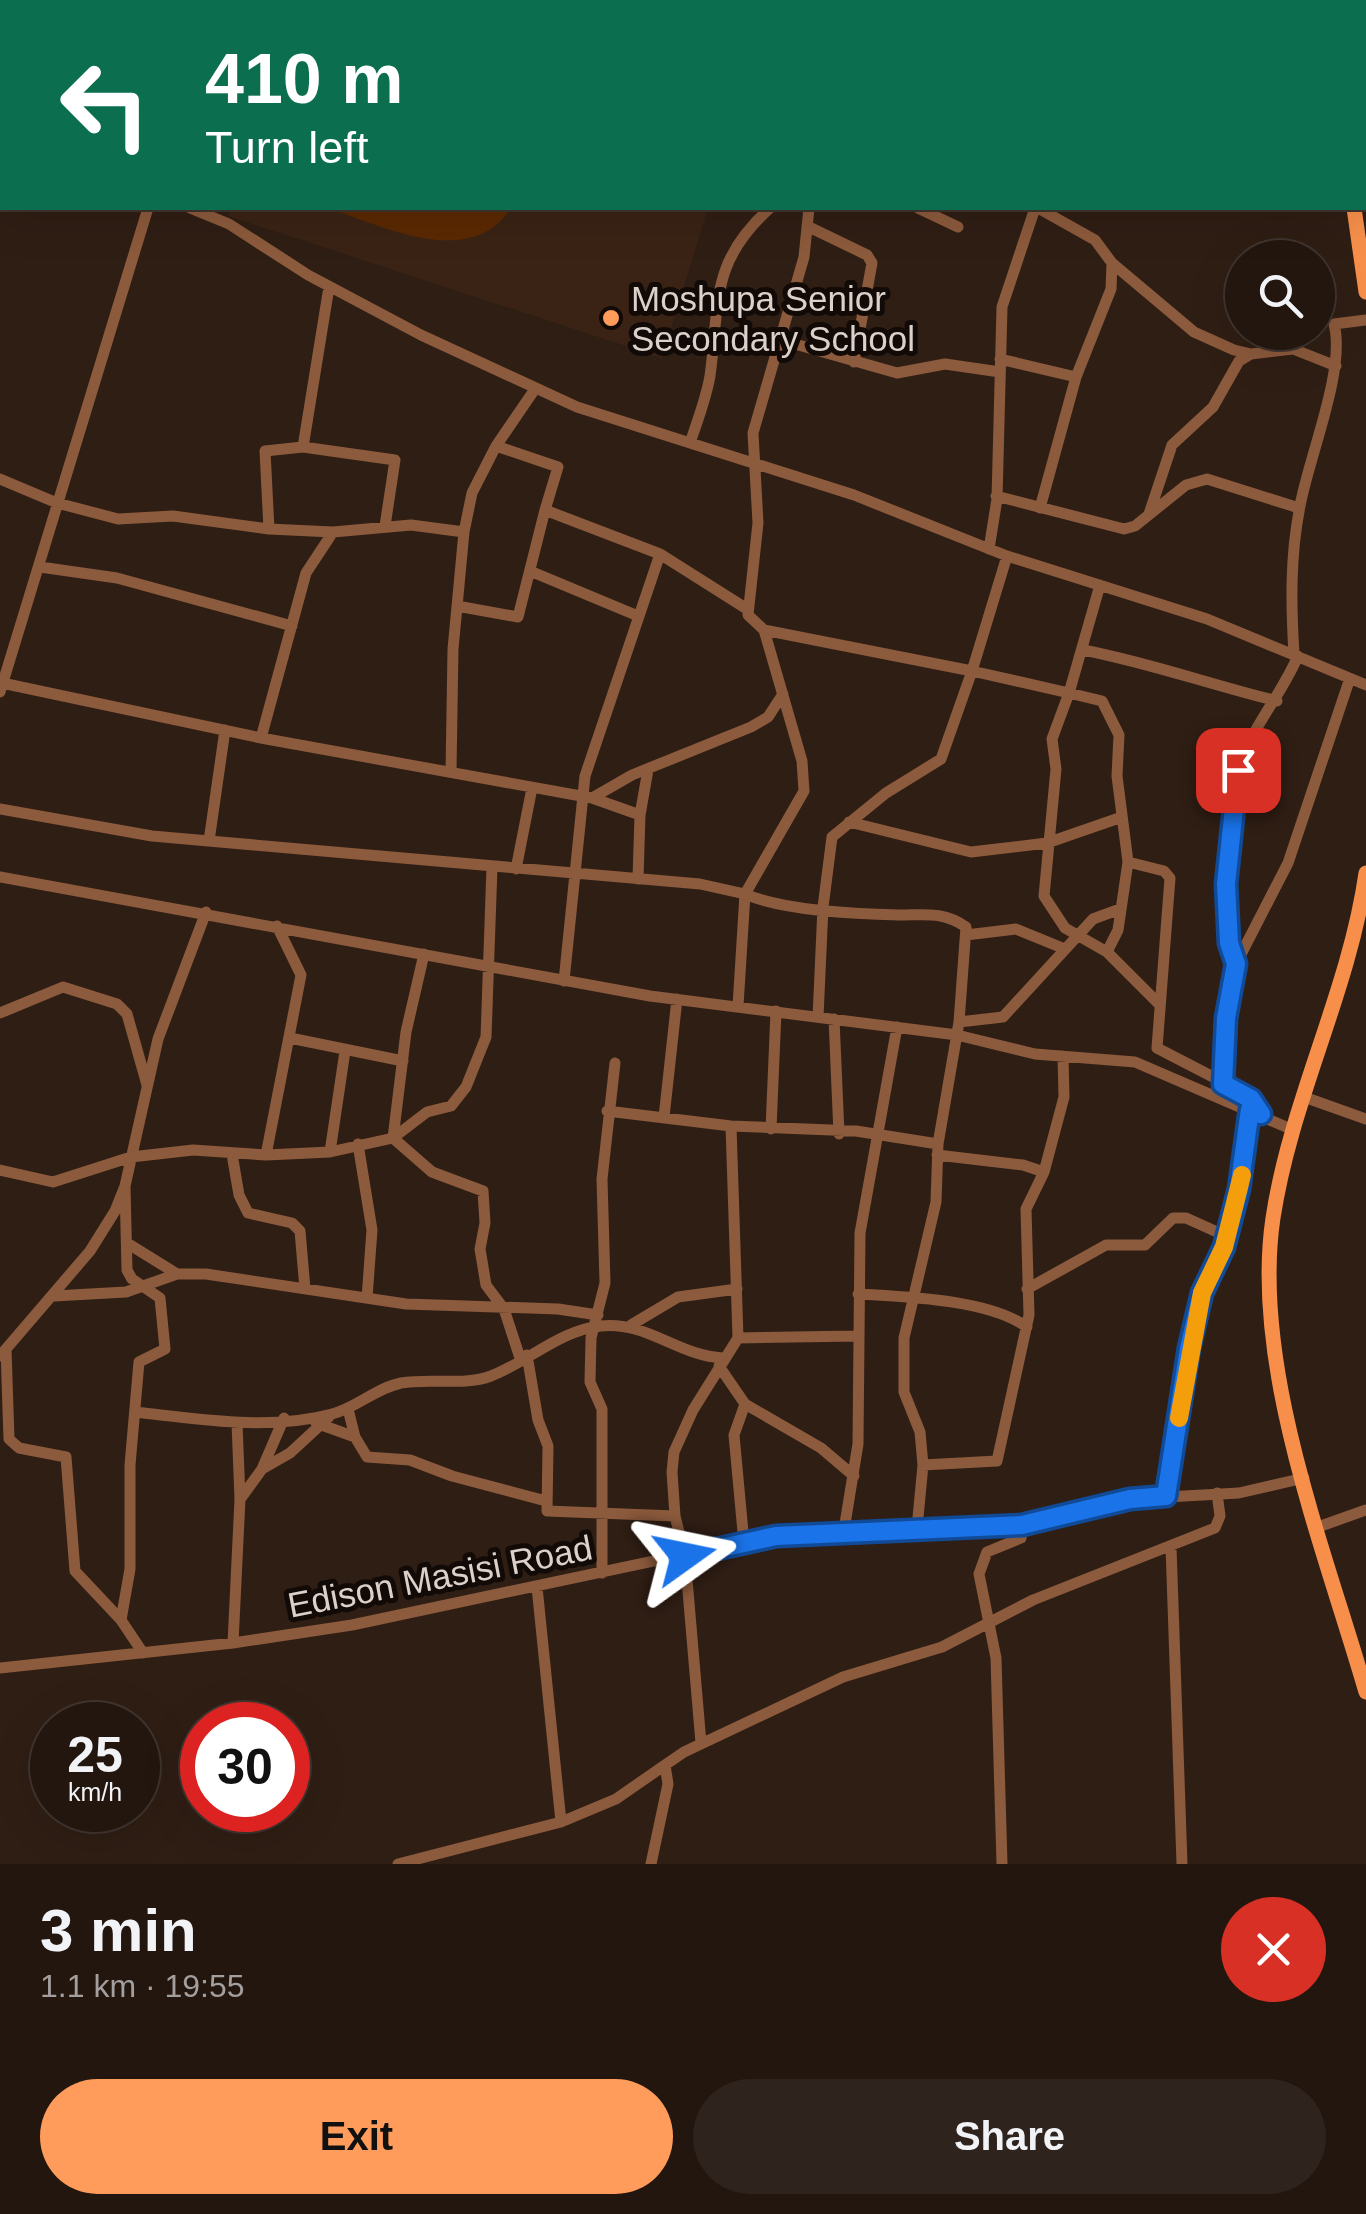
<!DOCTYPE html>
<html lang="en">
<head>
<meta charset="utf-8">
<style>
  :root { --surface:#23160f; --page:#2f231d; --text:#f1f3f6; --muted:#a39f9e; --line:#40352f; --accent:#ff9b5b }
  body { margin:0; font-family:Helvetica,sans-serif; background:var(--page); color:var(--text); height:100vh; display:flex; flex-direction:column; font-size:38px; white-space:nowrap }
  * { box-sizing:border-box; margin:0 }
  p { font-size:32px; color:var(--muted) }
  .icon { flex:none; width:55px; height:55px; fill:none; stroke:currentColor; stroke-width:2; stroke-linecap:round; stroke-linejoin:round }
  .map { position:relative; height:1864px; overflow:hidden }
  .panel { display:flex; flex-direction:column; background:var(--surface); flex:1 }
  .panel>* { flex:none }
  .banner { position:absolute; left:0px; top:0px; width:1368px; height:210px; box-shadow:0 10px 40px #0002,0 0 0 2px var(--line); background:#0b6e4f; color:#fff; overflow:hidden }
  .tools { position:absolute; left:1225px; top:240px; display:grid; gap:20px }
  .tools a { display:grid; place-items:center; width:110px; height:110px; border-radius:50%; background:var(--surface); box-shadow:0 10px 40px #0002,0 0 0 2px var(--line); font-size:50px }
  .speed { position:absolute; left:30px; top:1702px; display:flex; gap:20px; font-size:50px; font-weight:700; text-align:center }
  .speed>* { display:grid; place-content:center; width:130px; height:130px; border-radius:50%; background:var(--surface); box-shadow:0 10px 40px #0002,0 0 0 2px var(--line); line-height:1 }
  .speed small { font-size:25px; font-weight:400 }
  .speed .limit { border:15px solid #d22; background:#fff; color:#111 }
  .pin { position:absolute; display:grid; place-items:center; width:85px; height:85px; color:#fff; margin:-42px; border-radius:20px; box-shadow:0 5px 15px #0006 }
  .me { position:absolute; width:110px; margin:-55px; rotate:78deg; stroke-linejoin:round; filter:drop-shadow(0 0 8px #0008) }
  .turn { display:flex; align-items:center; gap:35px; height:210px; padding:0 40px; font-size:45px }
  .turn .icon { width:130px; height:130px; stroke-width:2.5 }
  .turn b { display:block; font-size:70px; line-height:85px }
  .round { display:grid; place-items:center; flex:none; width:105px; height:105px; border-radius:52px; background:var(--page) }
  .overview { display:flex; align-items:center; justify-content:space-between; height:170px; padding:0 40px }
  h1 { font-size:60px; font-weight:700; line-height:75px }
  .button { display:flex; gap:20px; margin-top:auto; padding:20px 40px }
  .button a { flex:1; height:115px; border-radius:60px; background:var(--accent); color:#111; font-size:40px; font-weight:700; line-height:115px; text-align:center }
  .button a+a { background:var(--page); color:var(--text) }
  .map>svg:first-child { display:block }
  .built { fill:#3a2315 }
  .green { fill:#5b2902 }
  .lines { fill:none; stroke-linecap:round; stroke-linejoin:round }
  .minor { stroke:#8c5a3c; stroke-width:11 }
  .major { stroke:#f78f4b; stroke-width:15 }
  .route-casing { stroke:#114b97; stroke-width:25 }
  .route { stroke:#1a73e8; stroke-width:18 }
  .slow { stroke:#f59e0b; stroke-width:18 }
  .poi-dot { fill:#ff9b5b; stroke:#120a06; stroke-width:4 }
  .labels { text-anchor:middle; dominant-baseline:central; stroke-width:10; stroke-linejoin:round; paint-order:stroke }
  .poi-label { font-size:35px; fill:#dcd0ca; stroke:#120a06; text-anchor:start }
  .street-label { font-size:35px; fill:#dcd0ca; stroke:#120a06 }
</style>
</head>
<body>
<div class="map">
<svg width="1366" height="1864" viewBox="0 0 1366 1864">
  <rect width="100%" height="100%" fill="#2f1e14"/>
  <path class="built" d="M0,0H177L2,2V130Z
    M303,0H807L302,2Z
    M231,208H708L662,358L228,216Z"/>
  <path class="green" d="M328,208H511C471,271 383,226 328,208Z"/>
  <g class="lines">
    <path class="minor" d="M1018,0L1025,2
      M1190,0L1193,2
      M215,2L216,0
      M813,2V0
      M991,2L992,0
      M1365,65H1366
      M0,139L2,140
      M1365,200H1366
      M190,208L229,224L308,275L421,335L577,407L854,495L1007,556L1207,619L1366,685
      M809,208L804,257L753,433L758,523L748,615L764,630L972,671L1007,556
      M918,208L958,227
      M1038,208L1095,240L1112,263L1194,332L1234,350L1251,354L1293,349L1336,366
      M807,226L867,255L872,263L854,362
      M329,287L303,447L395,460L385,526
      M781,340L897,373L945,364L1000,372
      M1000,359L1076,377
      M535,389L496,446L558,467L545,510L660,554L585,776L564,981
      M690,443C697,422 706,399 710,376C720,303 709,263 770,208
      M496,446L472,493L464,532L411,525L333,532L306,573L261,738L592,798L640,815
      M0,479L57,503L118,519L173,516L269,529L333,532
      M996,496L1124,529L1135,526L1186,485L1207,479L1299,508
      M1040,508L1076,377L1111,289L1112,263
      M1149,514L1172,445L1213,407L1239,361L1251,354
      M269,529L265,451L303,447
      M989,549L997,499L1002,307L1035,208
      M660,554L747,609
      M40,567L117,578L292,626
      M530,571L638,616
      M1100,585L1069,693L1102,701L1119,735L1117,776L1128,862L1118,930L1107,952L1158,1003
      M457,606L518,617L545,510
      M764,630L802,761L804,791L745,894C784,911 856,914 899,915C925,915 943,911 966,927L959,1022L938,1144L936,1202L904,1338V1392L920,1432L923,1465L917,1528
      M1083,650C1151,663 1211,685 1277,701
      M1294,654C1291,605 1290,556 1300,506C1309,456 1346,370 1334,324L1366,320
      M2,683L261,738
      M0,692L148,208
      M451,772L453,649L464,532
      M592,798L632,775L751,727L768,717L783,694
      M0,809L152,836L700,884L745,894L738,1006
      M849,822L971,852L1047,843L1122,817
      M209,841L225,730
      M1128,862L1164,871L1170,878L1157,1048L1242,1092L1261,1114
      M516,869L532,788
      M0,877L650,996L957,1035L1035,1054L1135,1062L1293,1130
      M638,879L640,815L648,770
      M966,935L1016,929L1065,949
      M424,954L406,1032L393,1138L432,1172L483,1191L485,1223L480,1249L486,1285L504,1309L520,1358
      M1236,964C1220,915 1224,798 1245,751C1259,719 1283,691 1298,656
      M0,1013L63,987L117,1004L127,1014L147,1085
      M818,1017L823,907L832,837L886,793L941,759L972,671L1069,693L1052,739L1056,769L1044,896L1065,928L1107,952
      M834,1019L839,1134
      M959,1022L1003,1017L1093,919L1120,909
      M290,1038L403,1061
      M1223,1084L1226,1018L1236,964L1288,863L1349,681
      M1304,1097L1366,1119
      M607,1111L731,1126L856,1131L938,1144
      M664,1117L677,999
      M771,1129L776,1011
      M358,1144L372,1230L367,1298
      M330,1152L345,1051
      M232,1154L239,1195L248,1213L292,1223L300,1231L305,1289
      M266,1155L301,975L277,926
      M937,1155L1023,1165L1044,1172
      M0,1170L53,1182L131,1157L193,1150L266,1155L330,1152L393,1138L427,1112L451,1106L466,1087L486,1037L492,867
      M125,1186L127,1270L132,1279L160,1298L165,1349L139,1362L130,1465V1569L121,1620L143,1653
      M127,1243L177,1274
      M1027,1289L1106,1245H1145L1173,1218H1186L1226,1236
      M858,1294C906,1297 987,1299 1027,1327
      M54,1296L126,1292L177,1274H206L406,1304L558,1309L598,1315
      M631,1325L678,1297L737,1289
      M738,1338L857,1336
      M6,1349L9,1439L19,1448L66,1457L75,1571L121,1620
      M527,1355L538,1420L548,1446L547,1511L675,1516
      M0,1356L90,1251L115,1211L125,1186L158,1039L206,912
      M719,1366L745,1404L821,1448L854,1476
      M348,1409L355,1437L367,1457L410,1460L452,1476L546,1501
      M135,1412C199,1419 269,1431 332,1414C356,1408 376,1388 401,1383C429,1378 464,1386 491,1376C528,1362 560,1330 601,1326C647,1321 678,1356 723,1358
      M316,1423L355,1437
      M923,1465L997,1461L1029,1315L1026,1209L1044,1172L1064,1097L1063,1056
      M262,1469L290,1453L329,1417
      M1166,1496L1189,1348L1202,1293L1224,1247L1239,1189L1250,1109
      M241,1498L262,1469L284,1418
      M1318,1527L1366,1510
      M844,1530L858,1444L860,1233L897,1027
      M744,1543L734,1435L745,1404
      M1171,1547L1182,1864
      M602,1573V1409L590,1382L591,1338L605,1283L602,1179L615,1063
      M537,1587L561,1822
      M233,1643L240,1499L237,1423
      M0,1668L233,1643L352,1625L776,1535L1022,1525L1130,1499L1239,1493L1304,1478
      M701,1743L685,1556L675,1516L672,1472L674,1452L693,1410L738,1338L731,1126
      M398,1864L561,1822L616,1799L665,1765
      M651,1864L668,1784L665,1765L684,1752L843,1677L942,1647L1033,1600L1215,1528L1220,1516L1217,1493
      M1002,1864L996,1658L979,1574L987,1552L1021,1538L1022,1525"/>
    <path class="major" d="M1345,0V2
      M1354,208L1366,292
      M1366,873C1349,992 1291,1099 1273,1218C1251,1366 1325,1550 1366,1692"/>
  </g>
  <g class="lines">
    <defs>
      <path id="route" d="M685,1556L776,1536L1022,1525L1130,1499L1166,1496L1189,1348L1202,1293L1224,1247L1239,1189L1250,1109L1261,1114L1251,1099L1223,1084L1226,1018L1236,964L1229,943L1226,884L1238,770"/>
    </defs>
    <use href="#route" class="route-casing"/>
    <use href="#route" class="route"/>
    <path class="slow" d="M1179,1418L1202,1293L1224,1247L1242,1175"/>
  </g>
  <circle class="poi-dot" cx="611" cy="318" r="10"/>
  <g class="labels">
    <g class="poi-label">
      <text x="631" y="298">Moshupa Senior<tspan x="631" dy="40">Secondary School</tspan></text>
    </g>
    <g class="street-label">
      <text transform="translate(440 1576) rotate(-11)">Edison Masisi Road</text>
    </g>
  </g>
</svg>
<div class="tools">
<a><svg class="icon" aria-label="search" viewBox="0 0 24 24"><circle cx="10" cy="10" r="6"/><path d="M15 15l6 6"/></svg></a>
</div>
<div class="speed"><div>25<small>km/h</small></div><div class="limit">30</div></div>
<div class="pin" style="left:1238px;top:770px;background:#d93025"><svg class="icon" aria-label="arrive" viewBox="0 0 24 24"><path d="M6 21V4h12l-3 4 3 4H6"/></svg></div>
<svg class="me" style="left:685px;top:1556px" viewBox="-20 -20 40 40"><path d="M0-17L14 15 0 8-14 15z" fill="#1a73e8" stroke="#fff" stroke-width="4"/></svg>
<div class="banner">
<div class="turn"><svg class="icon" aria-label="left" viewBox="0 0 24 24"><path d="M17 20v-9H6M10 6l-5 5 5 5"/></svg><div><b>410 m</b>Turn left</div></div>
</div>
</div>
<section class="panel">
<div class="overview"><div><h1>3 min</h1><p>1.1 km · 19:55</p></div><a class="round" style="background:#d93025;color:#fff"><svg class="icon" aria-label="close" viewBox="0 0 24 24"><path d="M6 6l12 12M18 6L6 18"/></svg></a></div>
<div class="button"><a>Exit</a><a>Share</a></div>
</section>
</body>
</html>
